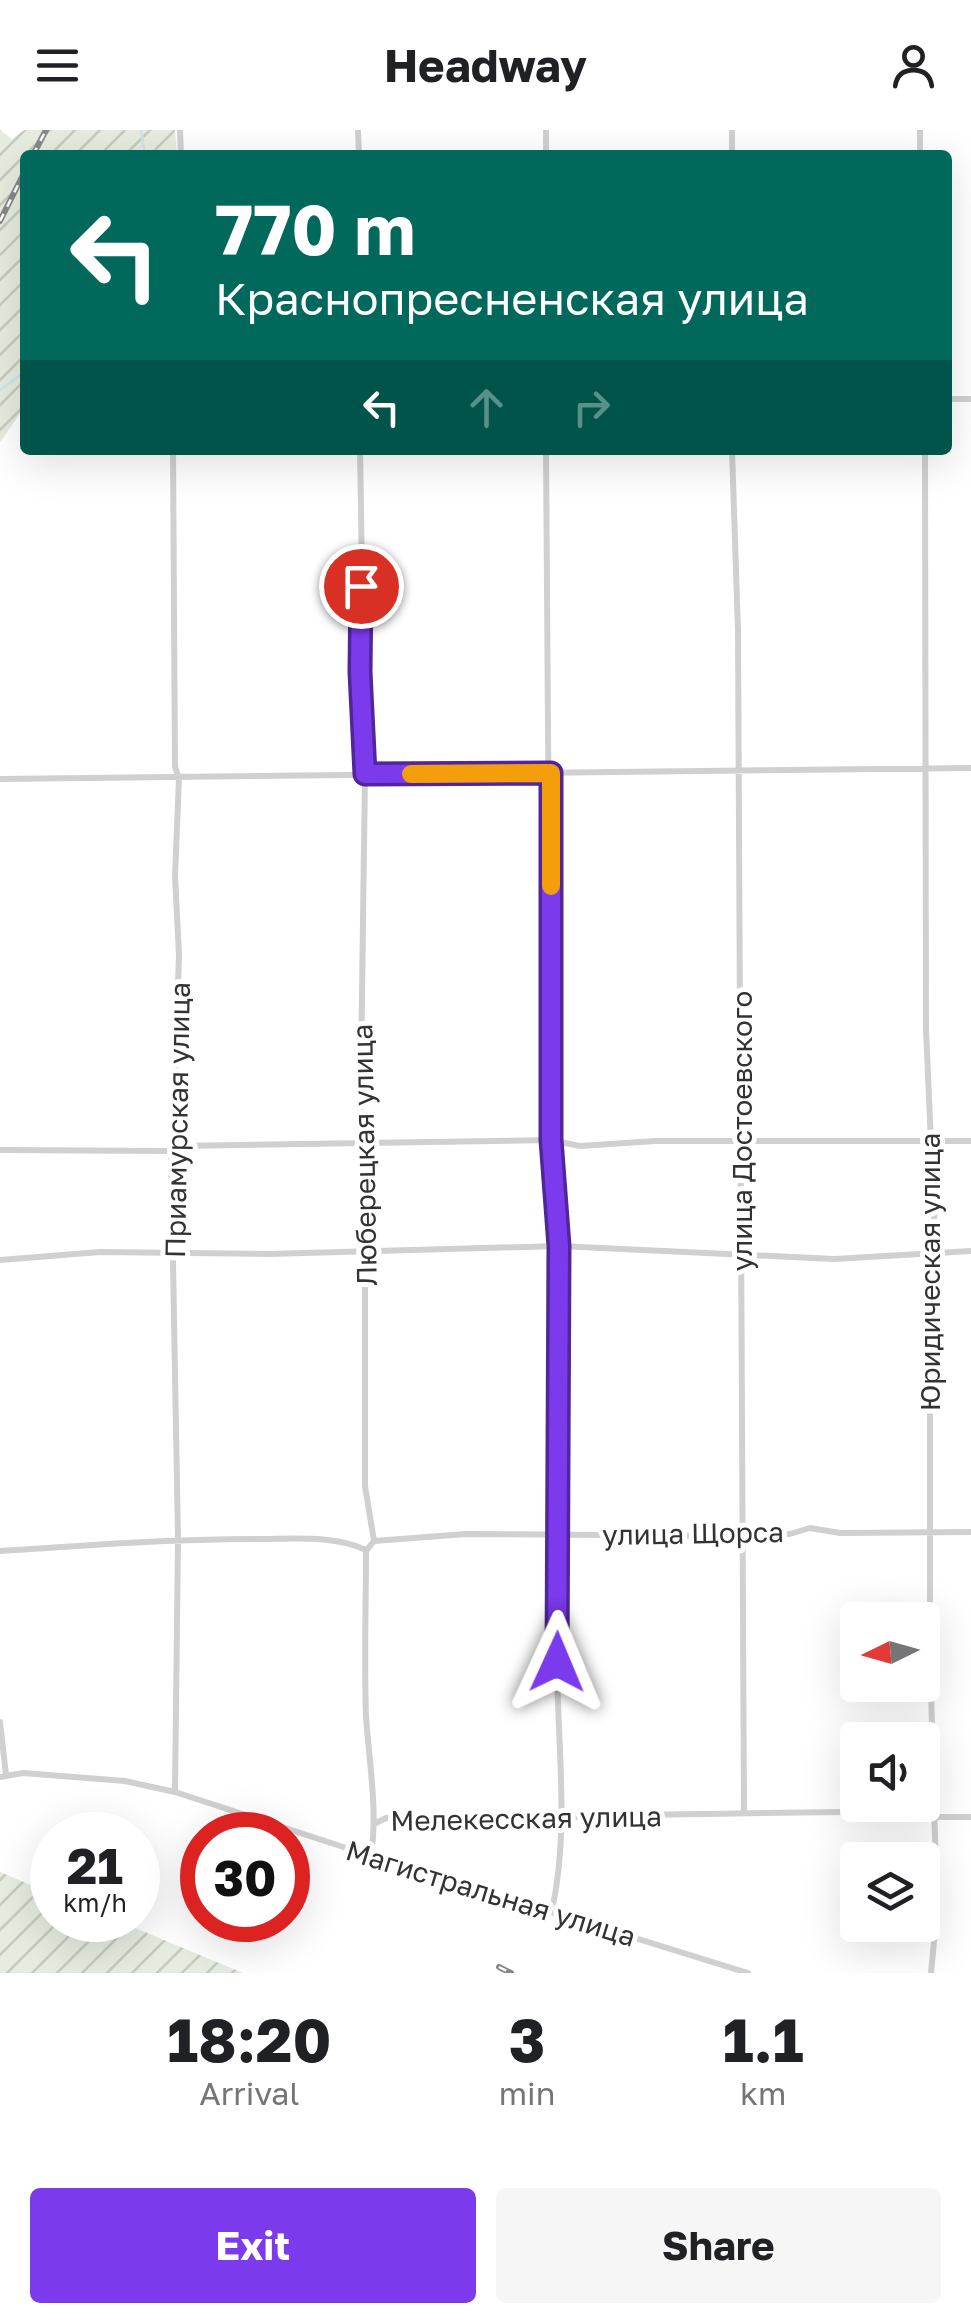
<!DOCTYPE html>
<html lang="en">
<head>
<meta charset="utf-8">
<style>
  :root { --surface:#fff; --page:#f6f6f6; --text:#202124; --muted:#757577; --accent:#7c3aed }
  body { margin:0; font-family:"Golos Text",sans-serif; background:var(--page); color:var(--text); height:100vh; display:flex; flex-direction:column; font-size:38px; white-space:nowrap }
  * { box-sizing:border-box; margin:0 }
  p { font-size:32px; color:var(--muted) }
  .icon { flex:none; width:55px; height:55px; fill:none; stroke:currentColor; stroke-width:2; stroke-linecap:round; stroke-linejoin:round }
  .map { position:relative; height:1843px; overflow:hidden }
  .side { display:flex; flex-direction:column; background:var(--surface); flex:1 }
  .side>* { flex:none }
  .banner { position:absolute; left:20px; top:20px; width:932px; height:305px; border-radius:10px; box-shadow:0 10px 40px #0002; background:#00695c; color:#fff; overflow:hidden }
  .needle { width:65px; rotate:265deg }
  .fabs { position:absolute; left:840px; top:1472px; display:grid; gap:20px }
  .fabs a { display:grid; place-items:center; width:100px; height:100px; border-radius:10px; background:var(--surface); box-shadow:0 10px 40px #0002; font-size:50px }
  .speed { position:absolute; left:30px; top:1682px; display:flex; gap:20px; font-size:50px; font-weight:700; text-align:center }
  .speed>* { display:grid; place-content:center; width:130px; height:130px; border-radius:50%; background:var(--surface); box-shadow:0 10px 40px #0002; line-height:1 }
  .speed small { font-size:25px; font-weight:400 }
  .speed .limit { border:15px solid #d22; background:#fff; color:#111 }
  .pin { position:absolute; display:grid; place-items:center; width:85px; height:85px; color:#fff; margin:-42px; border:5px solid #fff; border-radius:50%; box-shadow:0 2px 10px #0007 }
  .me { position:absolute; width:110px; margin:-55px; rotate:1deg; stroke-linejoin:round; filter:drop-shadow(0 0 8px #0008) }
  .turn { display:flex; align-items:center; gap:35px; height:210px; padding:0 30px; font-size:45px }
  .turn .icon { width:130px; height:130px; stroke-width:2.5 }
  .turn b { display:block; font-size:70px; line-height:85px }
  .lanes { display:flex; align-items:center; height:95px; padding:0 30px; background:#0003; justify-content:center; gap:50px; direction:ltr }
  .lanes .off { opacity:.35 }
  .eta { display:flex; justify-content:space-evenly; align-items:center; height:170px; text-align:center }
  .eta b { font-size:60px; font-weight:700; line-height:70px }
  .cta { display:flex; gap:20px; margin-top:auto; padding:20px 30px }
  .cta a { flex:1; height:115px; border-radius:10px; background:var(--accent); color:#fff; font-size:40px; font-weight:700; line-height:115px; text-align:center }
  .cta a+a { background:var(--page); color:var(--text) }
  header { display:flex; justify-content:space-between; align-items:center; height:130px; padding:0 30px; background:var(--surface); font-size:45px; font-weight:700 }
  .map>svg:first-child { display:block }
  .garden { fill:url(#garden-furrows) }
  .lines { fill:none; stroke-linecap:round; stroke-linejoin:round }
  .stream { stroke:#cfe2ee; stroke-width:2.5 }
  .minor { stroke:#d0d0d0; stroke-width:6 }
  .rail-casing { stroke:#888; stroke-width:6 }
  .rail { stroke:#fff; stroke-width:2.5; stroke-dasharray:8; stroke-linecap:butt }
  .route-casing { stroke:#51269a; stroke-width:25 }
  .route { stroke:#7c3aed; stroke-width:18 }
  .slow { stroke:#f59e0b; stroke-width:18 }
  .labels { text-anchor:middle; dominant-baseline:central; stroke-width:10; stroke-linejoin:round; paint-order:stroke }
  .street-label { font-size:28px; fill:#333; stroke:#fff }
</style>
</head>
<body>
<header><svg class="icon" aria-label="menu" viewBox="0 0 24 24"><path d="M4 6h16M4 12h16M4 18h16"/></svg>Headway<svg class="icon" aria-label="person" viewBox="0 0 24 24"><circle cx="12" cy="8" r="4"/><path d="M4 21q1-7 8-7t8 7"/></svg></header>
<div class="map">
<svg width="971" height="1843" viewBox="0 0 971 1843">
  <defs>
    <pattern id="garden-furrows" width="10" height="10" patternUnits="userSpaceOnUse" patternTransform="scale(2.5)"><rect width="10" height="10" fill="#e6ecdf"/><path d="M-1 1l2-2M0 10L10 0M9 11l2-2" fill="none" stroke="#c6cbc0"/></pattern>
  </defs>
  <rect width="100%" height="100%" fill="#fff"/>
  <path class="garden" d="M0,0L12,9L24,0H175L177,25H25V277L0,312Z
    M0,1742L52,1764V1790H116L243,1843H0Z"/>
  <g class="lines">
    <path class="stream" d="M141,0L145,25
      M0,260L25,242"/>
    <path class="minor" d="M180,0L181,25
      M358,0L359,25
      M920,0V25
      M546,25V0
      M732,25V0
      M948,269H971
      M173,320L175,637L179,648L175,746L179,825L174,979L176,1016L171,1021L178,1409L175,1662
      M360,320L363,499L360,542L365,644L360,1012L365,1120V1356L374,1411L366,1421C366,1475 364,1531 366,1586C369,1632 378,1680 371,1726
      M546,320L551,1010C564,1183 558,1356 557,1529C557,1612 570,1699 552,1780
      M732,320L738,501L744,1682
      M925,320L926,899L935,1105L930,1132V1524L937,1780L931,1843
      M0,649L971,638
      M0,1020L171,1021L176,1016L551,1010L580,1016L655,1011H971
      M0,1130L100,1122L269,1124L559,1116L834,1129L971,1121
      M374,1411L466,1404L742,1406L790,1404L810,1398L840,1403L971,1402
      M0,1421C87,1415 173,1409 260,1409C295,1409 334,1405 366,1420
      M0,1592L6,1645
      M0,1647L23,1643L125,1651L175,1662L371,1726L748,1843
      M376,1693L386,1688L555,1685L562,1694L574,1687C695,1683 815,1682 935,1681L937,1687H971"/>
    <defs>
      <path id="rail" d="M33,25L46,0
        M0,91L25,41
        M499,1837L511,1843"/>
    </defs>
    <use href="#rail" class="rail-casing"/>
    <use href="#rail" class="rail"/>
  </g>
  <g class="lines">
    <defs>
      <path id="route" d="M361,456L360,542L365,644L551,643V1010L559,1116L557,1532"/>
    </defs>
    <use href="#route" class="route-casing"/>
    <use href="#route" class="route"/>
    <path class="slow" d="M411,644L551,643V756"/>
  </g>
  <g class="labels">
    <g class="street-label">
      <text transform="translate(177 990) rotate(-89)">Приамурская улица</text>
      <text transform="translate(741 1001) rotate(-90)">улица Достоевского</text>
      <text transform="translate(364 1025) rotate(-91)">Люберецкая улица</text>
      <text transform="translate(929 1142) rotate(-90)">Юридическая улица</text>
      <text transform="translate(693 1403) rotate(-1)">улица Щорса</text>
      <text transform="translate(526 1688) rotate(-1)">Мелекесская улица</text>
      <text transform="translate(491 1763) rotate(17)">Магистральная улица</text>
    </g>
  </g>
</svg>
<div class="fabs">
<a><svg class="needle" viewBox="-14 -14 28 28"><path d="M0-13l5 13h-10z" fill="#e53935"/><path d="M0 13l5-13h-10z" fill="#757577"/></svg></a>
<a><svg class="icon" aria-label="sound" viewBox="0 0 24 24"><path d="M4 9h4l5-4v14l-5-4H4zM17 9q2 3 0 6"/></svg></a>
<a><svg class="icon" aria-label="layers" viewBox="0 0 24 24"><path d="M12 4l9 5-9 5-9-5zM3 14l9 5 9-5"/></svg></a>
</div>
<div class="speed"><div>21<small>km/h</small></div><div class="limit">30</div></div>
<div class="pin" style="left:361px;top:456px;background:#d93025"><svg class="icon" aria-label="arrive" viewBox="0 0 24 24"><path d="M6 21V4h12l-3 4 3 4H6"/></svg></div>
<svg class="me" style="left:557px;top:1532px" viewBox="-20 -20 40 40"><path d="M0-17L14 15 0 8-14 15z" fill="#7c3aed" stroke="#fff" stroke-width="4"/></svg>
<div class="banner">
<div class="turn"><svg class="icon" aria-label="left" viewBox="0 0 24 24"><path d="M17 20v-9H6M10 6l-5 5 5 5"/></svg><div><b>770 m</b>Краснопресненская улица</div></div>
<div class="lanes"><svg class="icon" aria-label="left" viewBox="0 0 24 24"><path d="M17 20v-9H6M10 6l-5 5 5 5"/></svg><svg class="icon off" aria-label="ahead" viewBox="0 0 24 24"><path d="M12 20V5M6 11l6-6 6 6"/></svg><svg class="icon off" aria-label="right" viewBox="0 0 24 24"><path d="M7 20v-9h11M14 6l5 5-5 5"/></svg></div>
</div>
</div>
<section class="side">
<div class="eta">
<div><b>18:20</b><p>Arrival</p></div>
<div><b>3</b><p>min</p></div>
<div><b>1.1</b><p>km</p></div>
</div>
<div class="cta"><a>Exit</a><a>Share</a></div>
</section>
</body>
</html>
